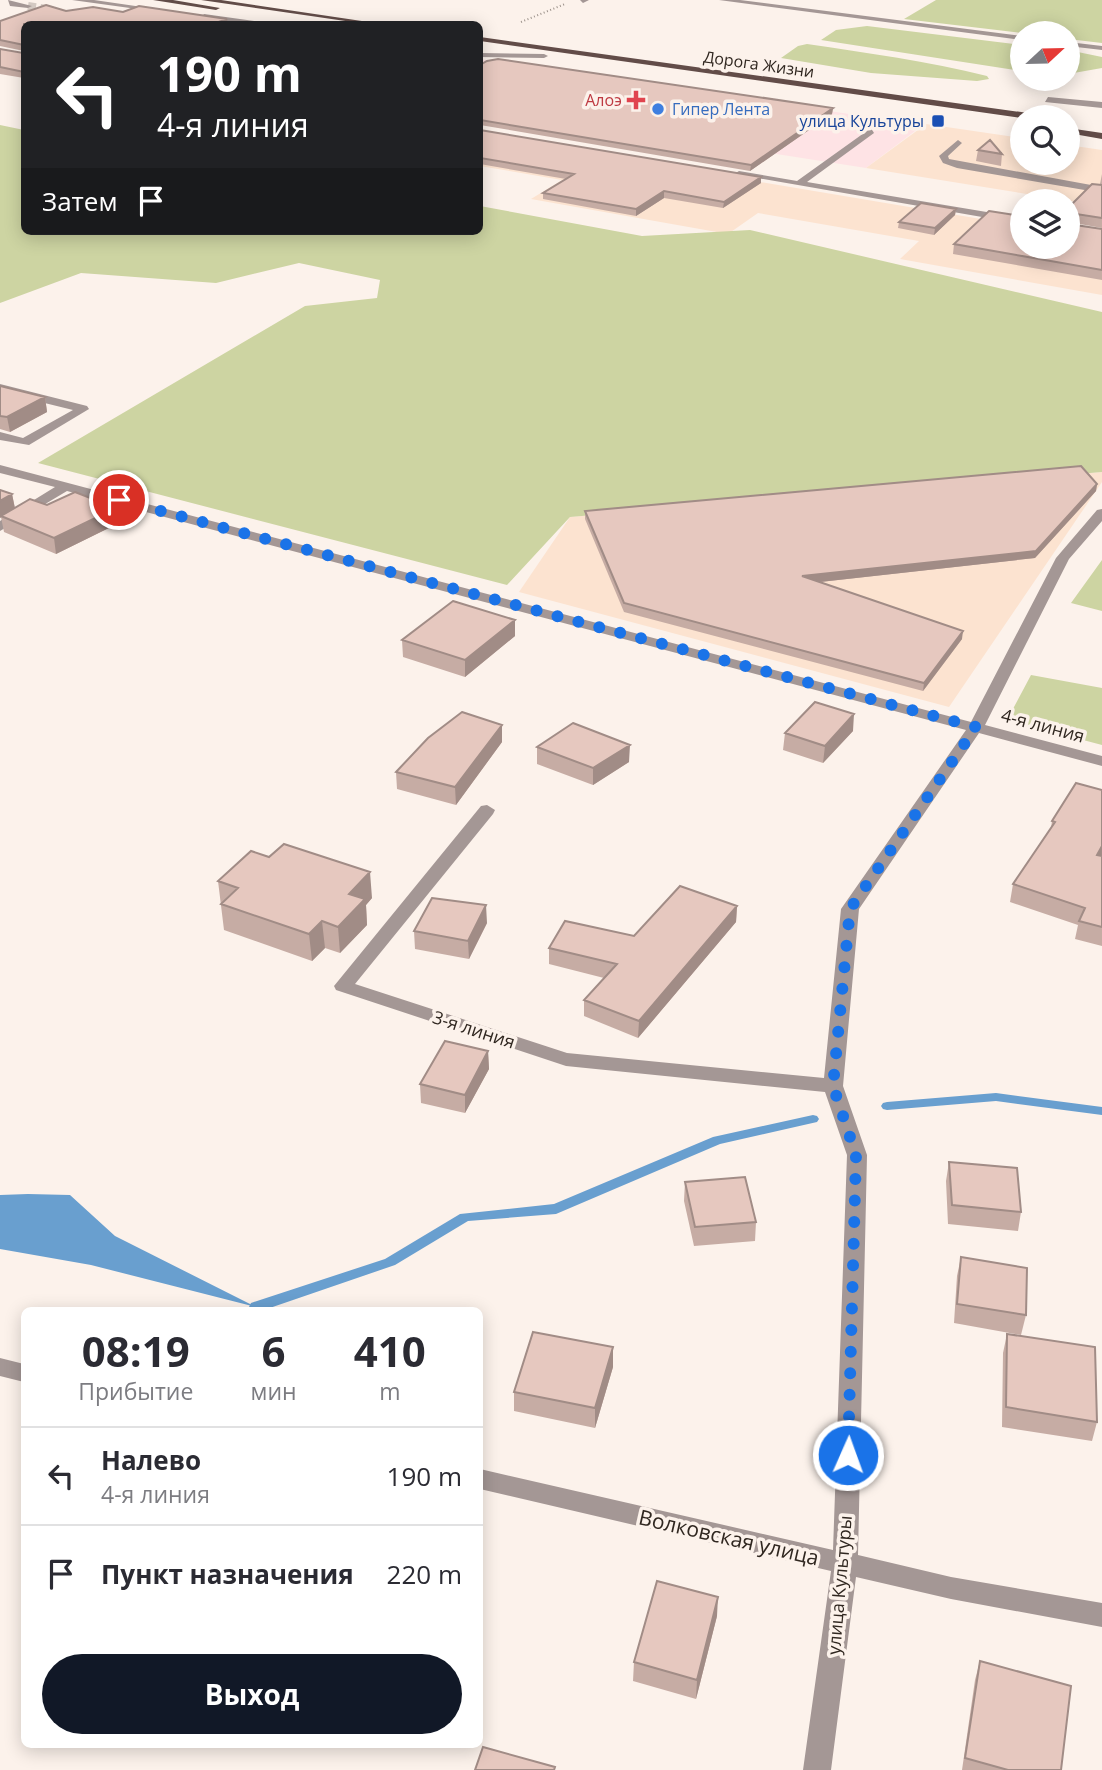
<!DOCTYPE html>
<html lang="ru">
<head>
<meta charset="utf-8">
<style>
  :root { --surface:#fff; --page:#f7f7f7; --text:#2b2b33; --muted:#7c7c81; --line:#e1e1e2; --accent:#111827 }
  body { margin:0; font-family:"Open Sans",sans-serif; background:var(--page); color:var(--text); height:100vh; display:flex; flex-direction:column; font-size:26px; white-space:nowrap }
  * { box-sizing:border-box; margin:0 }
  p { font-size:23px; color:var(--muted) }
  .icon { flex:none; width:38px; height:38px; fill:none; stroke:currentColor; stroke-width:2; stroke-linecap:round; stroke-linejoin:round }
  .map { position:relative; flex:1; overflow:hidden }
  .drawer { position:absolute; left:21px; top:1307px; width:462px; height:441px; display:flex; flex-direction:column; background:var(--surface); border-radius:10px; box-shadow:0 4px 18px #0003 }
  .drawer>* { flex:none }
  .banner { position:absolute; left:21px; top:21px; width:462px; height:214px; border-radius:10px; box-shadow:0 4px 18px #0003; background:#202124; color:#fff; overflow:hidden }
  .needle { width:46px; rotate:68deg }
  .controls { position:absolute; left:1010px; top:21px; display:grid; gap:14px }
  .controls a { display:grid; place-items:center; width:70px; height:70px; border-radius:50%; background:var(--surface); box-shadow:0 4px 18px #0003; font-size:35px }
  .pin { position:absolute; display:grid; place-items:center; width:60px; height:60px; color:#fff; margin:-30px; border:4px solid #fff; border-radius:50%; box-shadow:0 2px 7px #0007 }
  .me { position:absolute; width:77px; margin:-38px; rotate:2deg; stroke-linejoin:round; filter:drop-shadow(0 0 5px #0008) }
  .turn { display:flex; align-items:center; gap:24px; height:147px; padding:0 21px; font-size:32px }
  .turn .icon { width:91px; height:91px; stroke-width:2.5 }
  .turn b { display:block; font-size:49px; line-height:60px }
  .then { display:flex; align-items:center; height:66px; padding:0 21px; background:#0003; gap:14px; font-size:26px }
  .eta { display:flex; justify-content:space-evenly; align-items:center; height:119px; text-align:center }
  .eta b { font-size:42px; font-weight:700; line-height:49px }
  .button { display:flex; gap:14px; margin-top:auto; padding:14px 21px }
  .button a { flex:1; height:80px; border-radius:42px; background:var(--accent); color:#fff; font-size:28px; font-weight:700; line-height:80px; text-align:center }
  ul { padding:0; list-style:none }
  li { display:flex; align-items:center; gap:21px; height:98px; padding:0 21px; border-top:2px solid var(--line) }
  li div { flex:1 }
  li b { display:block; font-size:26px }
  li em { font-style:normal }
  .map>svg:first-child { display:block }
  .commercial { fill:#fee3e5 }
  .built { fill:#fce3d0 }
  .green { fill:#cdd4a2 }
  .water { fill:#699fcf }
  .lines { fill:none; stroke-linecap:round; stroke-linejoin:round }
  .stream { fill:#699fcf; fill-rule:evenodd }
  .minor-tunnel { stroke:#d3c9c2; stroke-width:8; stroke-dasharray:8 4.5; stroke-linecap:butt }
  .path { stroke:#9d938c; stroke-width:2; stroke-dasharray:1 2.5; stroke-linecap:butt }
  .minor { fill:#a49795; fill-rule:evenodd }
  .major { fill:#624c48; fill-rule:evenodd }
  .wall { fill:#c6aca4 }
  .shaded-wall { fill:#a18c86 }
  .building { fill:#e6c8bf; stroke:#a18c86; stroke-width:2 }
  .route { stroke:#1a73e8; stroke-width:12; stroke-dasharray:0 21.6 }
  .health-dot { fill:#e0444e; stroke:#fcf2eb; stroke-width:2.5 }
  .shop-dot { fill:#3f7fe0; stroke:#fcf2eb; stroke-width:2.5 }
  .transit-dot { fill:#1a4fb4; stroke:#fcf2eb; stroke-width:2.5 }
  .labels { text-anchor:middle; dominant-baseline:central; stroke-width:7; stroke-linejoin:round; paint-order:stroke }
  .far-street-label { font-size:16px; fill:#302720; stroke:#fcf2eb }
  .far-health-label { font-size:16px; fill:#be3a42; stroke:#fcf2eb; text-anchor:end }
  .far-shop-label { font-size:16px; fill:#366cbe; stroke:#fcf2eb; text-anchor:start }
  .far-transit-label { font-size:16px; fill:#164399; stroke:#fcf2eb; text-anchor:end }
  .street-label { font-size:18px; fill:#302720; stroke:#fcf2eb }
  .near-street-label { font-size:21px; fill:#302720; stroke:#fcf2eb }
</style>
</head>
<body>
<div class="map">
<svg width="1102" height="1770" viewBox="0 0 1102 1770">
  <rect width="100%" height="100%" fill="#fcf2eb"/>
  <path class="commercial" d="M480,59L923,125L866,168L480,108Z"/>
  <path class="built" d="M926,124L1022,138V163H1068V145L1102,150V206L866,168Z
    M480,135L1022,226V247H1068L1102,239V295L900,259L919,241L758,213L728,234L531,199L562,180L480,166Z
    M1102,472V482L949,707L519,592L570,517Z"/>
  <path class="green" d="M936,0H1102V43L1068,39V33H1022L904,19Z
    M867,26L1022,45V71L821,40L836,30Z
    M807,44C867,53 928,61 987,76L989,79L977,81L871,73L781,58L798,46Z
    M1068,50L1102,57V68L1068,74Z
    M0,125L24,130V231H480V206L642,236L750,230L1102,312V472L570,517L507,585L38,463L305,306L377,298L380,280L299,263L216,283L81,273L0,303Z
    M1102,560V611L1071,603Z
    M1031,675L1102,688V745L1007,720Z"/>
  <path class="water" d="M28,1194L70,1195L115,1236L256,1307L91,1265L0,1249V1195Z"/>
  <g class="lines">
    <path class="stream" d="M996,1093L1102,1107V1115L996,1101L887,1110L883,1109L881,1106L883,1103L887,1102Z
      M813,1115L817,1116L819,1119L817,1122L720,1144L556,1214L468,1221L395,1265L261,1311H251L249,1307L251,1303L385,1259L460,1214L554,1204L713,1137Z"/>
    <path class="minor-tunnel" d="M28,6L53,10"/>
    <path class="path" d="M521,22L565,4"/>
    <path class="minor" d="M8,0L32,6L28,8L10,6Z
      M72,0H94L163,10L159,12Z
      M580,0H589L583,3Z
      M719,0H740L1022,36V40Z
      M204,14L261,22L265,24H249L201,18Z
      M1068,42L1102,46V50L1068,46Z
      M480,53L544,54L548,56L544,58L480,57Z
      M1048,97L1102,102V108L1045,102Z
      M871,128L874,133L807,182L1022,218V224L734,174L739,171L797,181Z
      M958,140L962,143L948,156L949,159L1102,187V193L957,168L943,163L939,156Z
      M0,384L87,406L89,409L29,445L0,440V432L23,438L73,410L0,392Z
      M0,465L971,722L1056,558L1097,510L1102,509V521L1069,559L985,725L1102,756V766L979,733L859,909L843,1086L867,1155L858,1555L951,1577L1102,1603V1627L951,1599L856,1577L831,1770H803L831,1571L480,1489V1469L833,1550L847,1155L825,1092L566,1066L336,990L334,986L481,806L487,805L495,810L493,814L355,984L567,1053L824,1078L841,909L966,730L67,491L0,531V521L55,487L0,473Z
      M0,1358L24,1364V1382L0,1376Z"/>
    <path class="major" d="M153,0H173L220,8L216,10Z
      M201,0H221L382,24H366Z
      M480,37L1035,114L1039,117L1022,118L480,41Z
      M1068,128L1102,133V139L1068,133Z"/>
  </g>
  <path class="wall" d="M66,11L123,12L24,24V51L0,46V21Z
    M0,49L23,53L24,52V78L0,74Z
    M480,65L833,108L832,114L750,171L480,125V126Z
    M480,130L761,177V183L723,208L664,198L636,216L543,199V193L566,179L480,164Z
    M978,150L1002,154L1001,166L976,161Z
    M1102,174V228L1069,222V224L1102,229V280L953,254L954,244L1068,247V208L1102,185L1100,184Z
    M956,209L955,215L934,235L898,228L899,222Z
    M0,386L45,397L47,412L10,432L0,429Z
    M1097,484L1096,491L1035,558L820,582L962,639L923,691L624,612L585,519V511Z
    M12,494L15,508L47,505L116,508L119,523L56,554L4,532L1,517L0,518Z
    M515,620V636L465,677L403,657L402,640Z
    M502,725V742L456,805L397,789L396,772Z
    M853,731L823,763L783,750L785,733Z
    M537,747L629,762L593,785L537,764Z
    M1102,790V946L1075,939L1078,925L1010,902L1013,884L1051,828L1052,821Z
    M218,881L372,898L366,905L367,925L340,953L325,948L312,961L224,930Z
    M737,906L736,922L638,1038L584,1016V1000L604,978L549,964V948L634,936Z
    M487,923L469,959L415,949L414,931Z
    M488,1051L489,1069L465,1113L421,1103L420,1084Z
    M949,1162L1021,1212L1018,1231L948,1224L946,1181Z
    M685,1182L756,1222L755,1241L694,1246L684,1201Z
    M961,1257L1026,1315L1021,1335L954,1323L957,1276Z
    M1007,1334L1097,1422L1092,1441L1002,1427L1003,1353Z
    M613,1367L595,1428L514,1411V1392Z
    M717,1616L696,1699L633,1681L634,1662Z
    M980,1661L1061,1770H962L975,1680Z"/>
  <path class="shaded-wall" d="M227,19L228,24H213Z
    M833,108L832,114L750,171L751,165Z
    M761,177V183L723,208L724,202Z
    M664,191V198L636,216V209Z
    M956,209L955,215L934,235L935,228Z
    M45,397L47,412L10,432L7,417Z
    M1097,484L1096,491L1035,558L802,584V576Z
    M12,494L15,509L0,518V501Z
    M116,508L119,523L56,554L54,538Z
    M515,620V636L465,677V660Z
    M963,631L962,639L923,691L924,683Z
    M854,714L853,731L823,763L825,746Z
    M502,725V742L456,805L455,787Z
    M630,745L629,762L593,785V768Z
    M1102,846V857L1097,855Z
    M370,872L372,898L366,905L367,925L340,953L338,927L349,894Z
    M486,905L487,923L469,959L468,941Z
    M737,906L736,922L638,1038L639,1021Z
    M322,921L325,948L312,961L309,934Z
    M488,1051L489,1069L465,1113V1095Z
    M613,1347V1367L595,1428V1408Z
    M718,1597L717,1616L696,1699L697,1680Z"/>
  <path class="building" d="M46,5L66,11L93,7L123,12L139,6L227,19L213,24H24V45L0,40V21Z
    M0,49L23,53L24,52V72L0,67Z
    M498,59L833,108L751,165L480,120V65L487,61Z
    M480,130L761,177L724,202L664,191L636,209L543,193L574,174L480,158Z
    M990,140L1002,154L978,150Z
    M1092,184L1102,185V218L1070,213L1068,215V208Z
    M921,203L956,209L935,228L899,222Z
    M989,211L1022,216V247H1068V218L1069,224L1102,229V270L954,244Z
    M0,386L45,397L7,417L0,416Z
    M1081,466L1097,484L1036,551L802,576L963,631L924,683L624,603L585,511Z
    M0,490L12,494L0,501Z
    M75,492L116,508L54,538L1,516L30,499L47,505Z
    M453,601L515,620L465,660L402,640Z
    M815,702L854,714L825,746L785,733Z
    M462,712L502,725L455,787L396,772L428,738Z
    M573,723L630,745L593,768L537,747Z
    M1076,783L1102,790V846L1097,855L1102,856V927L1079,921L1085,908L1013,884L1055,822L1052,821Z
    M284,844L370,872L349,894L365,899L338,927L322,921L309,934L221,904L238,888L218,881L251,851L269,857Z
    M680,886L737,906L639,1021L584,1000L617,964L549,948L565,921L634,936Z
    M432,898L486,905L468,941L414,931Z
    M445,1041L488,1051L465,1095L420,1084Z
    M949,1162L1017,1168L1021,1212L952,1205Z
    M745,1177L756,1222L695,1227L685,1182Z
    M961,1257L1027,1268L1026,1315L957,1304Z
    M533,1332L613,1347L595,1408L514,1392Z
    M1007,1334L1095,1347L1097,1422L1006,1407Z
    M657,1581L718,1597L697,1680L634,1662Z
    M980,1661L1071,1686L1061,1770H1008L965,1758Z
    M483,1747L555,1767L554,1770H475Z"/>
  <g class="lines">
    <path class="route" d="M119,500L976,727L850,909L833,1086L856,1155L848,1455"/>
  </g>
  <path class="health-dot" d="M632.5 89.5h7v7h7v7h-7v7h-7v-7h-7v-7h7z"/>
  <circle class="shop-dot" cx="658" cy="109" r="7"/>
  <rect class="transit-dot" x="931" y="114" width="14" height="14" rx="3.5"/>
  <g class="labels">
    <g class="far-street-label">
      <text transform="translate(759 64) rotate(8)">Дорога Жизни</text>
    </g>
    <g class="far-health-label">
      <text x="622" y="100">Алоэ</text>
    </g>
    <g class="far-shop-label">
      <text x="672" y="109">Гипер Лента</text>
    </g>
    <g class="far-transit-label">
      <text x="924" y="121">улица Культуры</text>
    </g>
    <g class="street-label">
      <text transform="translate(1043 725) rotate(15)">4-я линия</text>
      <text transform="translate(474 1029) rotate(18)">3-я линия</text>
      <text transform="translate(839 1585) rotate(-85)">улица Культуры</text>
    </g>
    <g class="near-street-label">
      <text transform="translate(729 1537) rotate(13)">Волковская улица</text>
    </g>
  </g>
</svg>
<div class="controls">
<a><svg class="needle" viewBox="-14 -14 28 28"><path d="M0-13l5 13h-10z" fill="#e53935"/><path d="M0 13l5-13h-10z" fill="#7c7c81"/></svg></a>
<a><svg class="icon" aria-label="search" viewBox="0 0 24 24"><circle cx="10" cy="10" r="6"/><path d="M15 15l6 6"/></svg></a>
<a><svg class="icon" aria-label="layers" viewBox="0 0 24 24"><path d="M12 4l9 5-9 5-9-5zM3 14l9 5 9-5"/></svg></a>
</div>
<div class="pin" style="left:119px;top:500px;background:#d93025"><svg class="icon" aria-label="arrive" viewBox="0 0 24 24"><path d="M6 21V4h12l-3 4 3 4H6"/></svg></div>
<svg class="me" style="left:848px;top:1455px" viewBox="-20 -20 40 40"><circle r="17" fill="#1a73e8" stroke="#fff" stroke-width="3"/><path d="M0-11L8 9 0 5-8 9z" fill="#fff"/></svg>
<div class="banner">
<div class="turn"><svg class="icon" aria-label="left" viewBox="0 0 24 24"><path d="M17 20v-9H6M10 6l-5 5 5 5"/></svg><div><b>190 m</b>4-я линия</div></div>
<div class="then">Затем<svg class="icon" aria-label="arrive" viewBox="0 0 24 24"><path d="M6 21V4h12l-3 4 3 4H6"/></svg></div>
</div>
<section class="drawer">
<div class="eta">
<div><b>08:19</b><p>Прибытие</p></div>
<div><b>6</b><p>мин</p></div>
<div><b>410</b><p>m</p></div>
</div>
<ul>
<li><svg class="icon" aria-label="left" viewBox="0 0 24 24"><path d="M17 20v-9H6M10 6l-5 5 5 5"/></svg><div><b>Налево</b><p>4-я линия</p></div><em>190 m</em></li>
<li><svg class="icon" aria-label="arrive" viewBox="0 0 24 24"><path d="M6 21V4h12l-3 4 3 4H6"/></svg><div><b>Пункт назначения</b></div><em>220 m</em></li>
</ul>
<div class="button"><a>Выход</a></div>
</section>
</div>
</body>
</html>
